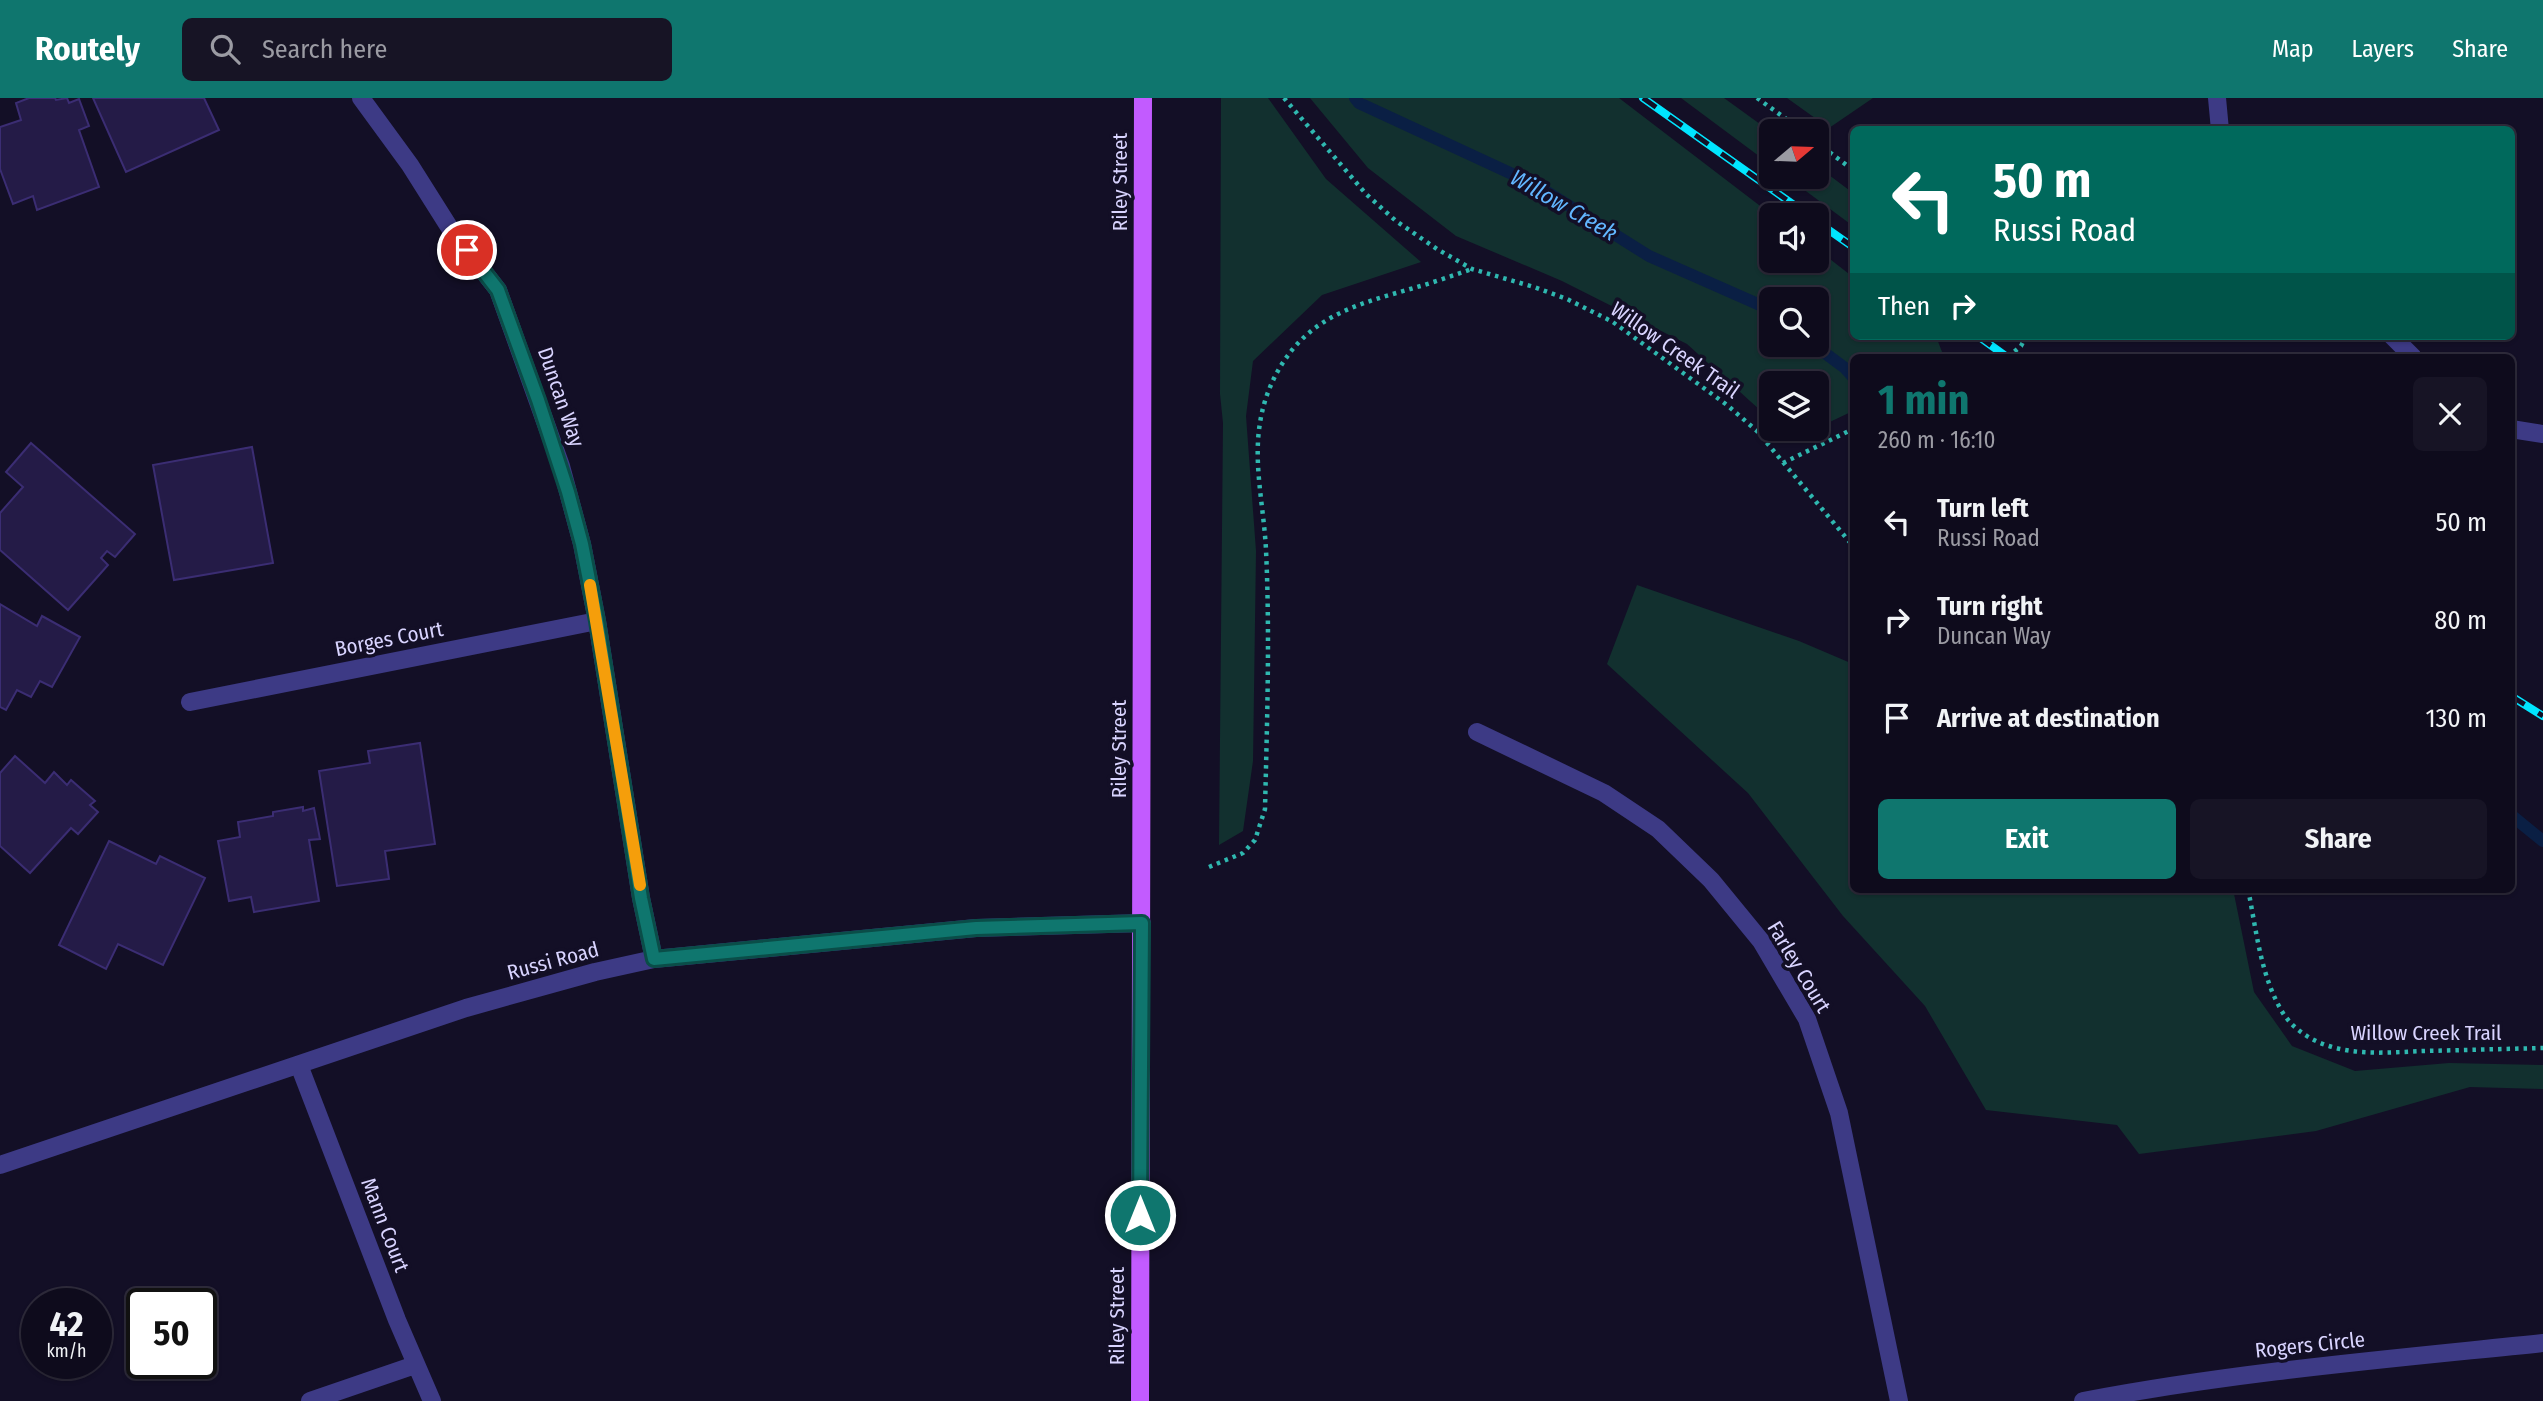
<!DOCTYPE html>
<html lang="en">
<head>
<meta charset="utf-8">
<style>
  :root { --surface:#0e0b1c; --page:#171425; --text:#f1f3f6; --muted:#9b9ba3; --line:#2e2b3b; --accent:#0f766e }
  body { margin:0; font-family:"Fira Sans Condensed",sans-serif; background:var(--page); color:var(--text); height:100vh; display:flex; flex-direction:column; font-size:26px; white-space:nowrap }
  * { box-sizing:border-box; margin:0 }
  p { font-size:23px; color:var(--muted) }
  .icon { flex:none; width:38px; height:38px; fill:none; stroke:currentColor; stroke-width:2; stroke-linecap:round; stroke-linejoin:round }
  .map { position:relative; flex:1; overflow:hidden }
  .panel { position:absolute; left:1850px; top:256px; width:665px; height:539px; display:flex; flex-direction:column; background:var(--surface); border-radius:10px; box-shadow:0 2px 5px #0004,0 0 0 2px var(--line) }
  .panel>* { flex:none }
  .top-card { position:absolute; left:1850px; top:28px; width:665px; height:214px; border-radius:10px; box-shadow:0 2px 5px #0004,0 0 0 2px var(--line); background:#00695c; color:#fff; overflow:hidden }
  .needle { width:46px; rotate:71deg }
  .controls { position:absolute; left:1759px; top:21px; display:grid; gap:14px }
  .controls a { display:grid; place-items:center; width:70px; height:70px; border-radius:10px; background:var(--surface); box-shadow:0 2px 5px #0004,0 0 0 2px var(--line); font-size:35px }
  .speed { position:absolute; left:21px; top:1190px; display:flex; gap:14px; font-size:35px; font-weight:700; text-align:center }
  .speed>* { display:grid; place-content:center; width:91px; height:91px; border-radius:50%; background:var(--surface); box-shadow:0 2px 5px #0004,0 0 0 2px var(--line); line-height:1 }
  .speed small { font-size:18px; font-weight:400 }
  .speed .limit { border:4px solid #111; border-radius:10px; background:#fff; color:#111 }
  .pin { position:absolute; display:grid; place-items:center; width:60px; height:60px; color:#fff; margin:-30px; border:4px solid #fff; border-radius:50%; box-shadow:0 2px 7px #0007 }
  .me { position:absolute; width:77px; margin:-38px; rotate:0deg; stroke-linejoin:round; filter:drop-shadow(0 0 5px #0008) }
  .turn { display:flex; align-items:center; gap:24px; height:147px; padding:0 28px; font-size:32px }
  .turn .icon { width:91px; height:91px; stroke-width:2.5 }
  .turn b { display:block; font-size:49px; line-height:60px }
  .then { display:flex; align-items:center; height:66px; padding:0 28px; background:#0003; gap:14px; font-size:26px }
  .round { display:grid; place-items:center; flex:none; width:74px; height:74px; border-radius:10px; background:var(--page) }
  .summary { display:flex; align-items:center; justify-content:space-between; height:119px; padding:0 28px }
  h1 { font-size:42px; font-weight:700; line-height:52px; color:var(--accent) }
  .cta { display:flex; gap:14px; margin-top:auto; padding:14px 28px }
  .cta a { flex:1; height:80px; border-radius:10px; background:var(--accent); color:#fff; font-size:28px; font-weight:700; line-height:80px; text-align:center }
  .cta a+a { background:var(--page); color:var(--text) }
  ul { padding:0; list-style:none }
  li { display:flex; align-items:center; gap:21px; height:98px; padding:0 28px }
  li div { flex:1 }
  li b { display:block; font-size:26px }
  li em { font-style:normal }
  header { display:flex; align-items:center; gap:42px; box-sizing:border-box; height:98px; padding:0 35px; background:var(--accent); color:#fff }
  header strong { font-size:33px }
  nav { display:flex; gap:38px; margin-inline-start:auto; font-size:24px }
  .search { width:490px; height:63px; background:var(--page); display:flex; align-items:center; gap:18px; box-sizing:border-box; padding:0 24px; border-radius:10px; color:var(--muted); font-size:26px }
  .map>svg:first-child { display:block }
  .green { fill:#12302f; fill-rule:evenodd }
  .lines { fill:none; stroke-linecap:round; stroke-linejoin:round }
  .stream { stroke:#0a1f44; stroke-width:12 }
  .building { fill:#241b47; stroke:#3b2d73; stroke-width:2 }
  .path { stroke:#2fb8b0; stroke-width:4.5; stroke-dasharray:3.5 5; stroke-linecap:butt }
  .minor { stroke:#3d3a85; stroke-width:18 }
  .major { stroke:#c25bff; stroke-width:18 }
  .rail-casing { stroke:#00e5ff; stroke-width:8 }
  .rail { stroke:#130f26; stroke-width:5; stroke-dasharray:16; stroke-linecap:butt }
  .route-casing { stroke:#0a4d48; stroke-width:18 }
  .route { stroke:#0f766e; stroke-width:12 }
  .slow { stroke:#f59e0b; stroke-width:12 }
  .labels { text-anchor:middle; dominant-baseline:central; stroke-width:7; stroke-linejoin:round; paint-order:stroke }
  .street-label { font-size:21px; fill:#d9d4ff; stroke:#130f26 }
  .water-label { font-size:23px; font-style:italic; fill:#62b6ff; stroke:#130f26 }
</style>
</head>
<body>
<header>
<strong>Routely</strong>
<div class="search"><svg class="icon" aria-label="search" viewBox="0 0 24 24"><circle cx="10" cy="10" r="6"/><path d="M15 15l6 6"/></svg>Search here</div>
<nav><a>Map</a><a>Layers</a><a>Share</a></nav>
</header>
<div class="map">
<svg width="2543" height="1303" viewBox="0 0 2543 1303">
  <rect width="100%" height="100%" fill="#130f26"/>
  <path class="green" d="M1221,0H1268L1326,81L1421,164L1322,197L1253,263L1246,318L1256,453L1253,663L1243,733L1219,747L1223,325L1220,296Z
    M1310,0H1619L1772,117L1771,163H1816L1817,151L1853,179V238H1932L1937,241L1944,259H1853V313L1817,330L1816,285H1771V322L1687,246L1562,183L1456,138L1368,70ZM1816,201V247H1771V201Z
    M1681,0H1724L1771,34V67Z
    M1787,0H1873L1829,30Z
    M1817,68L1853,95V128L1787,79H1816Z
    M1637,487L1799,543L1853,566V791H2233L2254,894L2292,948L2355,973L2449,965L2543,967V991L2470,989L2316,1033L2139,1056L2117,1027L1986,1012L1925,908L1843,818L1748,695L1607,566Z"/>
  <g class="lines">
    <path class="stream" d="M1355,0L1359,5L1536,87L1649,158L1760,207L1771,215
      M1814,247L1845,270L1853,279
      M2511,717L2543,743"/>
  </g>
  <path class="building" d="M29,0H55L56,2L67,0L69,5L79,1L89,28L79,32L99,89L37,112L33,98L13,106L0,71V29L21,22L16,5Z
    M93,0H204L219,32L126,74Z
    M31,345L135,436L115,459L107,453L101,460L108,467L68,512L0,452V415L23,389L6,374Z
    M252,349L273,465L174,482L153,367Z
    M0,506L37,528L42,518L80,539L52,589L40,583L31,599L17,592L6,612L0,609Z
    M420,645L435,746L385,753L389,781L337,788L319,673L370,665L368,653Z
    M15,658L45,685L54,674L67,687L71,682L95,703L90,707L98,714L78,736L71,730L30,775L0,748V675Z
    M303,709V713L314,710L320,741L309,742L319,803L254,814L251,799L229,803L218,743L240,739L238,724L273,718V714Z
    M109,743L156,766L160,758L205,780L163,867L118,846L106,871L59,847Z"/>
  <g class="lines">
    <path class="path" d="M1284,0L1366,96L1396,123L1437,151L1472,171L1534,189L1567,201L1613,224L1727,307L1757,333L1853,448
      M1757,0L1803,33
      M1816,44L1853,72
      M2008,259L2021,248L2026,238
      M1783,365L1853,331
      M1209,769L1243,755L1255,742L1265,711C1267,625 1270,538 1266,452C1264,410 1253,366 1260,325C1265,291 1283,256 1310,234C1340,209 1380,200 1417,189C1435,184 1454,177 1472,171
      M2248,791C2256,830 2260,874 2280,910C2290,929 2309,942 2329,948C2360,958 2394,954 2425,953C2464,952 2504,951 2543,950"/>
    <path class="minor" d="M361,0L410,67L451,132L498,192L561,368L582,446L597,523L641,800L654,861
      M2217,0L2220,32
      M2392,238L2413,259
      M2511,331L2543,336
      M190,604L597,523
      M1477,634L1604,695L1658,731L1711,782L1761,843L1807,921L1839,1015L1899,1303
      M299,967L397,1222L432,1303
      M0,1067L466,910L595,874L654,861L976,830L1142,825
      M310,1303L415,1267
      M2083,1303C2235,1274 2389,1261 2543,1245"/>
    <path class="major" d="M1140,1303L1143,0"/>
    <defs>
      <path id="rail" d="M1643,0L1808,117
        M1816,123L1853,149
        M1978,238L2007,259
        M2511,598L2543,618"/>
    </defs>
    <use href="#rail" class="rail-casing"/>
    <use href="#rail" class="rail"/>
  </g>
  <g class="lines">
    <defs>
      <path id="route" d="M467,152L498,192L538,302L568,394L582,446L597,523L641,800L654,861L976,830L1142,825L1140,1117"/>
    </defs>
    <use href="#route" class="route-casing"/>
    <use href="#route" class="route"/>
    <path class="slow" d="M590,487L640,787"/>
  </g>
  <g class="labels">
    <g class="street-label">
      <text transform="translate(1120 84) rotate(-90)">Riley Street</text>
      <text transform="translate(1675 252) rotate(35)">Willow Creek Trail</text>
      <text transform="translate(561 299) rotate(71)">Duncan Way</text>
      <text transform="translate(389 541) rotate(-11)">Borges Court</text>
      <text transform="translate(1119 651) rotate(-90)">Riley Street</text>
      <text transform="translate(553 863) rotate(-15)">Russi Road</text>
      <text transform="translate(1799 869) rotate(59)">Farley Court</text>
      <text x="2426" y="935">Willow Creek Trail</text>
      <text transform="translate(385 1127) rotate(69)">Mann Court</text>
      <text transform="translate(1117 1218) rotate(-90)">Riley Street</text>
      <text transform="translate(2310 1247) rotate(-6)">Rogers Circle</text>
    </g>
    <g class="water-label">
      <text transform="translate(1564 107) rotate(30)">Willow Creek</text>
    </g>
  </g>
</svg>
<div class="controls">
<a><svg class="needle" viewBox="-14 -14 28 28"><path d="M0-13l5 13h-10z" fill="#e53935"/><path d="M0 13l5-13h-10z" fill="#9b9ba3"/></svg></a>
<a><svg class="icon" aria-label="sound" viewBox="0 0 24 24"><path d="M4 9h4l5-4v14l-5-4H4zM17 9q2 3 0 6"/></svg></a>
<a><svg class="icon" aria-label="search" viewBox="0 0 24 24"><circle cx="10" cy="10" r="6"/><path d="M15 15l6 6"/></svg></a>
<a><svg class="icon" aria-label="layers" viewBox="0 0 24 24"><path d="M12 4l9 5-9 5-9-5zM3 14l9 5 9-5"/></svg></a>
</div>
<div class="speed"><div>42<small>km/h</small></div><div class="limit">50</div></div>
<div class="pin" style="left:467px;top:152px;background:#d93025"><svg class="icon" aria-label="arrive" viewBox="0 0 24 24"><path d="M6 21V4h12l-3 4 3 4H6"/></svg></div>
<svg class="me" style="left:1140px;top:1117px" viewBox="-20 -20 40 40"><circle r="17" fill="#0f766e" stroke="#fff" stroke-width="3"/><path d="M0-11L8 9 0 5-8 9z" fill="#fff"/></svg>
<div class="top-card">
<div class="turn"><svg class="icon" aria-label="left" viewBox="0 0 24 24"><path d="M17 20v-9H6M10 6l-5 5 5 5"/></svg><div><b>50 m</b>Russi Road</div></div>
<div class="then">Then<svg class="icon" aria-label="right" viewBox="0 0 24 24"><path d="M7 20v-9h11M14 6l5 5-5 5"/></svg></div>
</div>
<section class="panel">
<div class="summary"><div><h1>1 min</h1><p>260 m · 16:10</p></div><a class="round"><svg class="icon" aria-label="close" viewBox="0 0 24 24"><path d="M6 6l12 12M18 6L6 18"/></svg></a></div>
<ul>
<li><svg class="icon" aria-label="left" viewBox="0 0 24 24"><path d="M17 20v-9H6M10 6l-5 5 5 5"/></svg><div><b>Turn left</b><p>Russi Road</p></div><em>50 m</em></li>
<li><svg class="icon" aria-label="right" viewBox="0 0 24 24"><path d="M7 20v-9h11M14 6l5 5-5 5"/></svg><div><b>Turn right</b><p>Duncan Way</p></div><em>80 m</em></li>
<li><svg class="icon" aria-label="arrive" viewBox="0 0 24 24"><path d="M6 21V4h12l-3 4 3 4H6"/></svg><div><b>Arrive at destination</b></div><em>130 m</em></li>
</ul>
<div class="cta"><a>Exit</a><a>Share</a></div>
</section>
</div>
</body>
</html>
